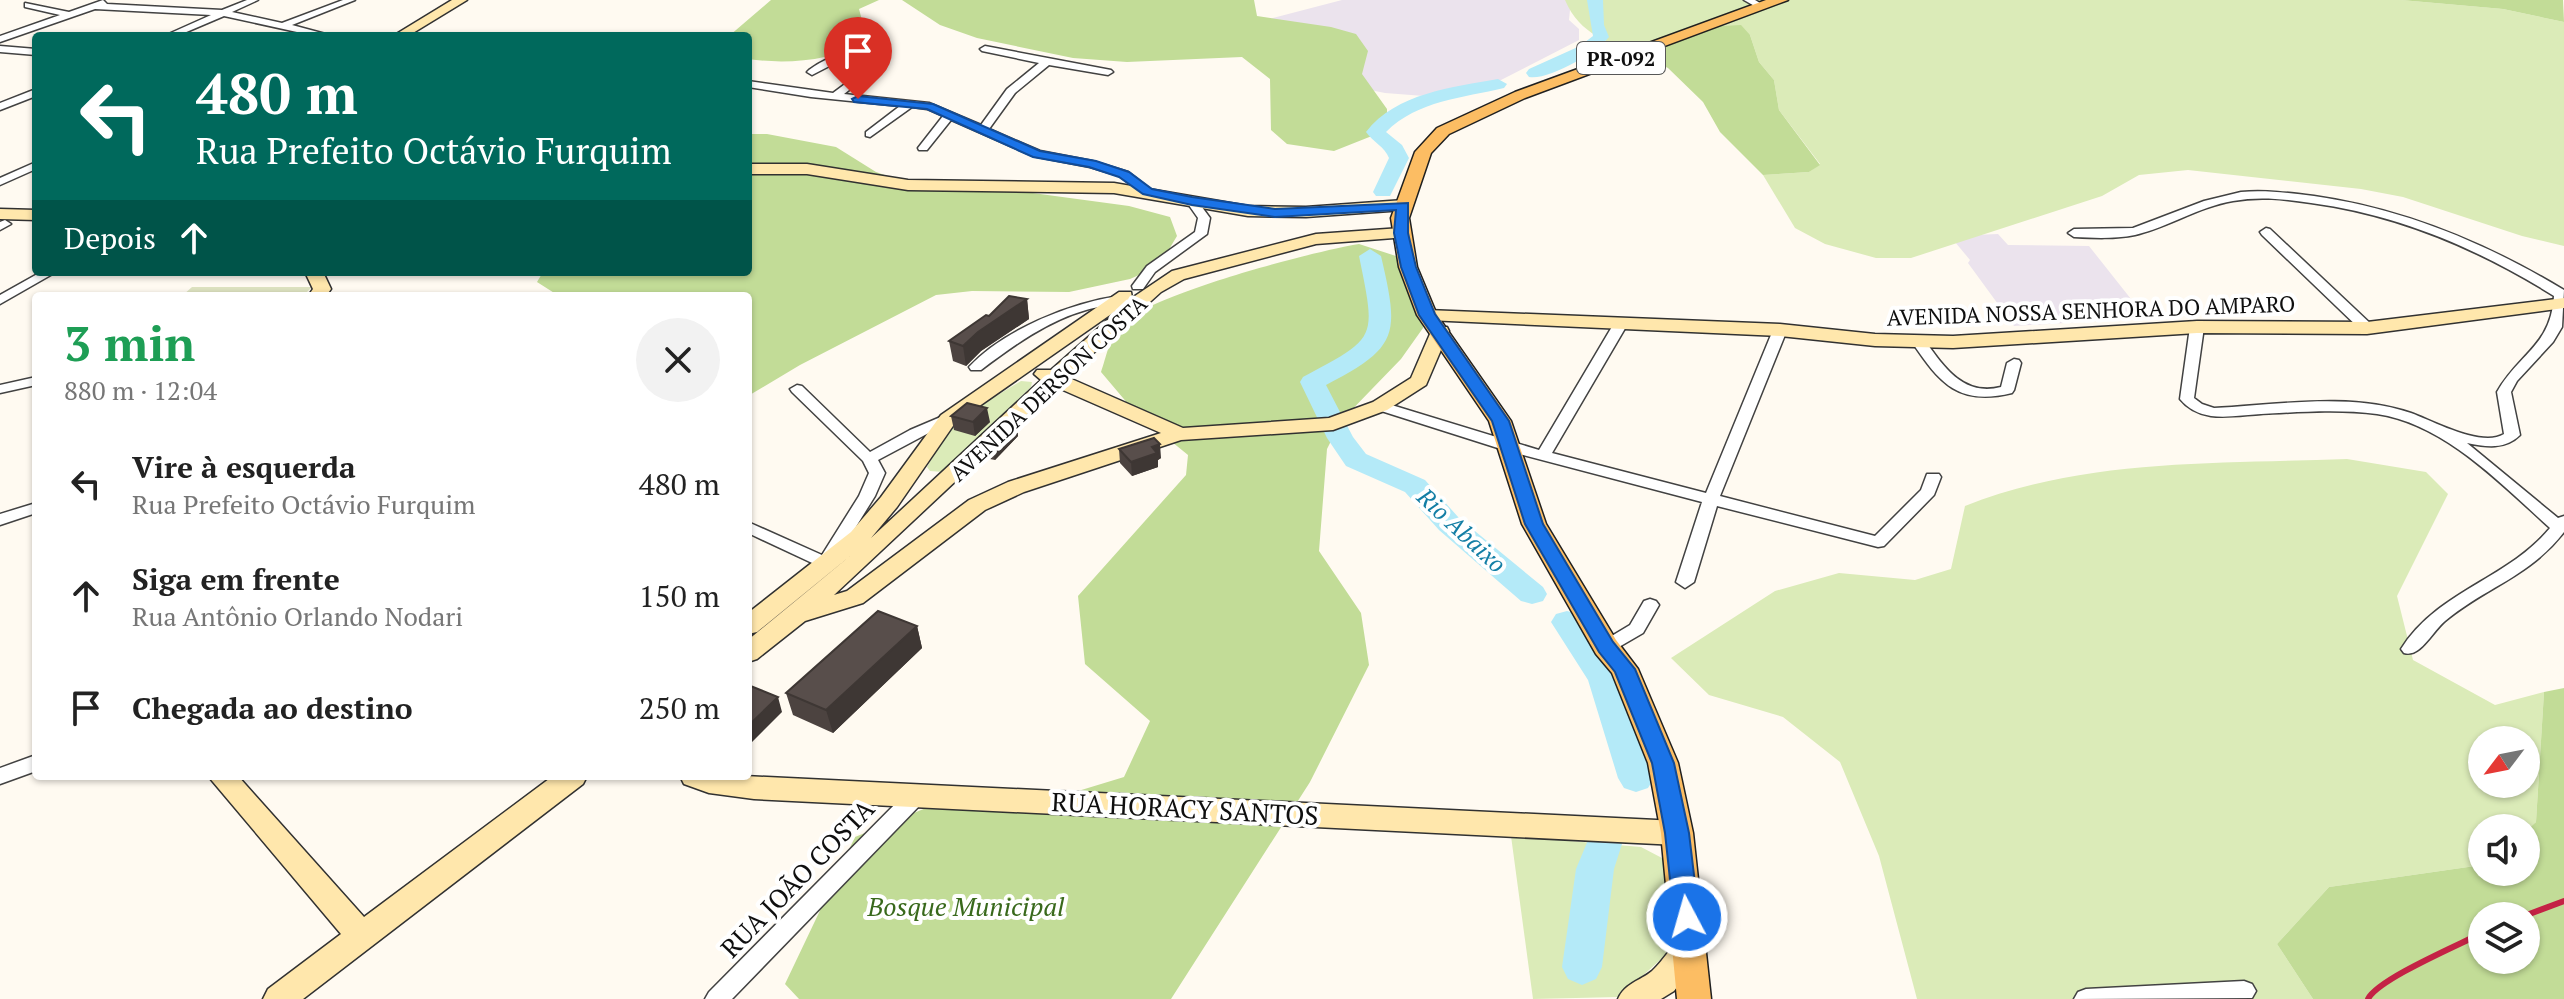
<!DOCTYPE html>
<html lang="pt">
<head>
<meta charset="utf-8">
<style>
  :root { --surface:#fff; --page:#f2f2f2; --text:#222; --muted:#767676 }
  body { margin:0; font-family:"PT Serif",serif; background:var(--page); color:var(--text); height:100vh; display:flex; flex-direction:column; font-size:30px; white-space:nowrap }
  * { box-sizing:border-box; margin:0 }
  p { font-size:26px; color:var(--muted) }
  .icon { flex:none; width:44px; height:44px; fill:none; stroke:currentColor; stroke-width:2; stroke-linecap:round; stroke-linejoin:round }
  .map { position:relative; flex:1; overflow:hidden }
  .drawer { position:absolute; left:32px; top:292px; width:720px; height:488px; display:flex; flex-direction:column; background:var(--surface); border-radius:8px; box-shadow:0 2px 6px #0004 }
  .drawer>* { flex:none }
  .banner { position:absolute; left:32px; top:32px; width:720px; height:244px; border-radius:8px; box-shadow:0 2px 6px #0004; background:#00695c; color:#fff; overflow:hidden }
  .needle { width:52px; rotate:238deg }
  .tools { position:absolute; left:2468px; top:726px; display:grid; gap:16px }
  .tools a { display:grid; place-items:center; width:72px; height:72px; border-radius:50%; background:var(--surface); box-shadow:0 2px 6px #0004; font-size:40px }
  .pin { position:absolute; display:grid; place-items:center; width:68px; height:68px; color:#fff; margin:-82px -34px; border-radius:50% 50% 50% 0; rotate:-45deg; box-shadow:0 0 8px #0007 }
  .pin .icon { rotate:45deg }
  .me { position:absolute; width:88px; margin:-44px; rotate:354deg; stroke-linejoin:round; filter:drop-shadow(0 0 6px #0008) }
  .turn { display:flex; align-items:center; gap:28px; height:168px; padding:0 32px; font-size:36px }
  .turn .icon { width:104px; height:104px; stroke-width:2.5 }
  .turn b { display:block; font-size:56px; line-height:68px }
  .then { display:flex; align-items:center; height:76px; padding:0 32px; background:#0003; gap:16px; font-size:30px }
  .round { display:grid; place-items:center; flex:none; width:84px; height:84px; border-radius:42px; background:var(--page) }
  .head { display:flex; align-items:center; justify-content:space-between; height:136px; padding:0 32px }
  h1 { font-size:48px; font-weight:700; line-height:60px; color:#1e9e55 }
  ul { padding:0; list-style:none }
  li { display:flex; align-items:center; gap:24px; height:112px; padding:0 32px }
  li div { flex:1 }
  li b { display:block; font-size:30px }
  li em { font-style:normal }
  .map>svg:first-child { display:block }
  .industrial { fill:#ebe3ed }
  .green { fill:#dbebb8; fill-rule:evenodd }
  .forest { fill:#c2dc97; fill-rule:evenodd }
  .cemetery { fill:#dde2c0 }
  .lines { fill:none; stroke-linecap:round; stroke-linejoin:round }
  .river { fill:#b4eaf8; fill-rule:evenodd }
  .street-casing { stroke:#424242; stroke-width:3 }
  .secondary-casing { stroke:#313131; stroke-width:3 }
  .primary-casing { stroke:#202020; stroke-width:3 }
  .street { fill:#fff; fill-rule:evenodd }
  .secondary { fill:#ffe7ac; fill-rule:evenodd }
  .primary { fill:#fcbd63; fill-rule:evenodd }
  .rail { stroke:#c42245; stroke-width:6 }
  .wall { fill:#4c4340 }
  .shaded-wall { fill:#3e3734 }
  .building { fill:#584e4b; stroke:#3e3734; stroke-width:2 }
  .route { fill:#1a73e8; stroke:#114b97; stroke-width:2 }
  .labels { text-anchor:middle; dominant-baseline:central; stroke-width:8; stroke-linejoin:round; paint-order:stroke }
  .shield { fill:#fff; stroke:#575757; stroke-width:2 }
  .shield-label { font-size:20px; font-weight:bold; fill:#0f0f0f }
  .street-label { font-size:22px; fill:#0f0f0f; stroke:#fff }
  .water-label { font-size:24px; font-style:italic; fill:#137ea5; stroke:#fff }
  .near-street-label { font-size:26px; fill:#0f0f0f; stroke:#fff }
  .near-park-label { font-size:26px; font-style:italic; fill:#39691c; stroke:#fff }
</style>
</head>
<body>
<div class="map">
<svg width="2564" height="999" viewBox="0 0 2564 999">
  <rect width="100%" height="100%" fill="#fffaf1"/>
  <path class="industrial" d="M1342,0H1571L1569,20L1579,29V40L1501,80L1424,96L1385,93L1355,87L1269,19Z
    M1998,234L2008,245L2089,246L2146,318L2014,326L1968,263L1970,260L1950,236Z"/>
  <path class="green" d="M1565,0H2401L2503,9L2564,22V246L2522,236L2403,197L2361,189L2188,170L2139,175L2102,196L1911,258H1876L1825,244L1795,228L1763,175L1809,172L1820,164L1779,110L1774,80L1759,62L1750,35L1705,27L1641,55C1608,42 1580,35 1565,0Z
    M1021,381L1032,382L1031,387L943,472L930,471L927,467L947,432L961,417Z
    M2347,459L2426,472L2448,494L2397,596L2413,660L2495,705L2544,692L2536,822L2526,831V828H2482V865L2329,887L2277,944L2313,999H1917L1879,856L1840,762L1783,717L1709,695L1671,658L1775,591L1839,573L1915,580L1951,569L1965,506C2085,458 2220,464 2347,459ZM2482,740H2526V784H2482Z
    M1511,836L1641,847L1662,858L1668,866L1673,946L1669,952L1619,997L1533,999Z"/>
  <path class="forest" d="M771,0H879L859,9L868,43C831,60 789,65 748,59V36H729Z
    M902,0H1254L1257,16L1331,27L1356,34L1368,51L1362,74L1387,109V130L1334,151L1287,144L1271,130L1270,79L1242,57L1127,62L1073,58L977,38L940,25Z
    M2401,0H2563L2564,22L2503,9Z
    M1741,25L1750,35L1759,62L1774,80L1779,110L1820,165L1809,172L1763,175L1720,132L1703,102L1668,68L1641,55L1705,27Z
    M748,134H767L836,147L876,172L902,181L967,184L1129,206L1170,217L1177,236L1159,266L1130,279L1069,292L972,291L936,295L800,365L748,396V296H559L537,282L543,272H748Z
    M1359,244L1399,257L1420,286L1423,328L1401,359L1341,421L1327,449L1319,551L1361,613L1369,665L1310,782L1171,999H799L785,984L855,837L948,799L1019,809L1124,777L1150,721L1085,664L1078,596L1186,475L1188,455L1134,411L1101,372C1106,358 1110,336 1120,326C1146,295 1315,251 1359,244Z
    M2564,688V999H2313L2277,944L2329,887L2482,865V872H2526V831L2536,822L2544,692ZM2526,916V960H2482V916Z"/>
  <path class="cemetery" d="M192,287H312L303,296H182Z"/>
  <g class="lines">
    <path class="river" d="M1587,0H1603L1604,25L1609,37C1597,52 1548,81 1529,77L1526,73L1529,69L1580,46L1593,36Z
      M1498,79L1507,84L1504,88C1463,98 1418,100 1386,132L1402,145L1409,158L1390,196H1376L1373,192L1389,158C1385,147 1373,142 1366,132C1396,93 1453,87 1498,79Z
      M1370,249L1381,256C1399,334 1400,347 1326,385L1353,437L1366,454L1425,480L1459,518L1543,587L1547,594L1543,601L1532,604L1521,601L1439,530L1405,492L1346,466L1327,438L1300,382L1303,377C1378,337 1376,340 1359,256Z
      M1567,611L1578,614L1620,678L1654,778L1648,788L1636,792L1624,788L1618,778L1588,680L1551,622L1556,614Z
      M1604,829L1617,833L1622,844L1614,869L1602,967L1596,979L1582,985L1568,979L1562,967L1576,869L1591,833Z"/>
    <defs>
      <path id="street" d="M103,0L107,4L222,10L247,0H258L232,12L282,23L343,0H355L292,25L333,36H315L224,16L177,36H164L211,15L95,9L0,42V36L60,15L25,7V3L69,12Z
        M1744,0H1755L1765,6L1758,8Z
        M0,46L36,49V55L0,52Z
        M985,46L1111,70L1113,72L1108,75L1049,65L1015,93L989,129L1040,151L1092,161L1128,172L1151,190V194H1143L1120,176L1090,167L1033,156L951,120L927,150H919L918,148L943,116L927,109L912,107L870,137L866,136V132L900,106L811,97L748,87V81L833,93L872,64L870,61L841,60L812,75L807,72L809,70C830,54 850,51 876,57L882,64L844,94L929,103L981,125L1007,89L1039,63L982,51L980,49Z
        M36,89V96L0,110V103Z
        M36,162V169L0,185V178Z
        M2241,192C2266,190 2290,193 2314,196C2405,209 2486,243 2564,290L2562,327L2553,342L2517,381L2511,392L2520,435C2505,450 2486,447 2467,443L2558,518L2564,516V532C2528,578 2487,586 2445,621C2432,632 2420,658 2404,653L2401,649C2437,591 2508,579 2550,528C2501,484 2445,424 2377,414C2339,409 2299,412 2261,414C2245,415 2227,418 2211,416C2199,414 2188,409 2180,399L2190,327L2197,323L2204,327L2194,398L2202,404L2214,408C2277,405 2349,392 2411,413C2433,421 2482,448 2504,434L2497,392C2519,353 2551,346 2554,296C2479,249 2400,215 2311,203C2285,199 2259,196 2233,201C2198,207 2169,227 2135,235C2115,239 2094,238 2074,237L2068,233L2074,229L2133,228L2204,201Z
        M1192,198L1196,199L1210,218L1207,234L1155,272L1143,289H1133L1132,286L1147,266L1195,232L1198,218L1186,201Z
        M5,220L11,224L0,230V222Z
        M2266,228L2270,229L2372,325V331H2362L2262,235L2260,232Z
        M41,272H56L0,304V295Z
        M1119,296L1124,297V303C1111,306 1098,306 1086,310C1047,321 1013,346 981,370H971L969,367C1003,330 1070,303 1119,296Z
        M1620,321L1627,325L1552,453L1706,493L1773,330L1780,326L1787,330L1720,496L1875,536L1921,490L1927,474H1939L1941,477L1934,495L1884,546L1878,547L1717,506L1694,582L1685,588L1676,582L1702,502L1504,450L1375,409L1373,406L1380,402L1385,403L1539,450L1613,325Z
        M1919,338L1924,339C1943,366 1963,397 2001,387L2007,363L2014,359L2019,360L2021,363L2014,390L2012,393C1959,406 1940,384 1912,342Z
        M36,377V385L0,393V385Z
        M797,385L802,386L870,452L910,430L943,416L948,415L955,419L878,460L885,473L875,496L831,567L825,569L748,533V522L822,555L859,496L869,473L863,461L792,392L790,389Z
        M36,503V513L0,525V514Z
        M1650,599L1656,601L1659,605L1643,633L1612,651H1600L1597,647L1600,643L1630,625L1644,601Z
        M36,755V771L0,784V768Z
        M917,787L924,789L927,795L924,801L732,999H705L709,992L910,789Z
        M2244,981L2252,984L2256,991L2252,998L2074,999L2078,992L2086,989Z"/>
      <path id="secondary" d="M452,0H467L408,36H393Z
        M748,164H807L908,180L1114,183L1248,206L1306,207L1404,200L1412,205L1404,210L1306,217L1248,216L1114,193L908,190L807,174H748Z
        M0,209L36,210V220L0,219Z
        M1401,228L1407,229L1409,233L1407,237L1316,244L1184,279L1161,292L1067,377L1183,428L1329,418L1373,402L1411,378L1433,327H1447L1449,331L1426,385L1387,410L1333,430L1181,440L1024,492L985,510L863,603L805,621L757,659L748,662V640L855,552L757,632L748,634V613L851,532L881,497L941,415L1119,292H1131L1132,298L1172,271L1316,234ZM1127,303L1051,370H1037L1034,374L1041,380L871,538L897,507L955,423ZM1056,387L1161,433L1008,482L969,500L847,591L834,595Z
        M305,272H323L331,289L326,296H308L313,289Z
        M2564,298V308L2367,334L2197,333L1953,348L1875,346L1780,336L1427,320L1418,315L1427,310L1780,324L1875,334L1953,336L2197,321L2367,322Z
        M208,776H238L364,917L553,776H587L583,784L303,999H263L268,989L341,934Z
        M680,776H745L1677,821L1687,825L1691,833L1687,841L1677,845L754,799L709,793L684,784Z
        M1690,936L1701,939L1706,949L1674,991L1661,999H1618C1625,983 1640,981 1652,971C1666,958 1672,942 1690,936Z"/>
      <path id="primary" d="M1766,0H1788L1525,98L1449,134L1431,153L1409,218L1417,267L1437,315L1511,421L1546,524L1616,640L1638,669L1678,763L1693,833L1711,999H1677L1661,833L1648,763L1612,673L1596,654L1522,524L1489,421L1417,315L1399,267L1391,218L1415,152L1437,128L1515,92Z"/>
    </defs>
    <use href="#street" class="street-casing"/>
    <use href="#secondary" class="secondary-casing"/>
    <use href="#primary" class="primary-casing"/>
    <use href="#street" class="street"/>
    <use href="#secondary" class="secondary"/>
    <use href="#primary" class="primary"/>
    <path class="rail" d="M2524,916L2564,901
      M2368,999C2378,979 2459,945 2482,933"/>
  </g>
  <path class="wall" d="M1027,299L1029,319L981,351L966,366L953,361L949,341L989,316Z
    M951,416L990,422L975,436L954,430Z
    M1016,422L1018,436L995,460L985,458L983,444Z
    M1119,449L1161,458L1158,460V467L1132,476L1120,463Z
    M917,626L922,648L833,733L793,715L786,693Z"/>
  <path class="shaded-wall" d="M1027,299L1029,319L981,351L966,366L963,346L978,332Z
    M987,408L990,422L975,436L973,422Z
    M1016,422L1018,436L995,460L992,446Z
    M1160,444L1161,458L1158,460V467L1132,476L1131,462L1152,447Z
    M917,626L922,648L833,733L826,710Z
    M778,697L782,712L752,742L748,731V726Z"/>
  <path class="building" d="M1009,296L1027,299L978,332L963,346L949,341L986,315L989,316Z
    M967,403L987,408L973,422L951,416Z
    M1008,420L1016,422L992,446L983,444Z
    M1154,438L1160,444L1152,447L1157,453L1131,462L1119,449Z
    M878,611L917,626L826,710L786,693Z
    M748,685L778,697L748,726Z"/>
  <path class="route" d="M858,96L933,104L1040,151L1096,161L1129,172L1152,189L1192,197L1275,209L1408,203V233L1416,267L1435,314L1509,421L1543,524L1613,642L1635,669L1674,763L1689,833L1699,917L1695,925L1687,928L1678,925L1674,917L1665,833L1652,763L1615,672L1599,652L1525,524L1492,421L1419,315L1401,267L1394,233L1396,210L1275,217L1192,205L1143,194L1119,177L1089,167L1033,157L927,109L854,102L852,99Z"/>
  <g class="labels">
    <rect class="shield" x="1577" y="42" width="88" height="32" rx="6"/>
    <g class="shield-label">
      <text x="1621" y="58">PR-092</text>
    </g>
    <g class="street-label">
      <text transform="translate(2091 310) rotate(-2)">AVENIDA NOSSA SENHORA DO AMPARO</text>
      <text transform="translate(1048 388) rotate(-43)">AVENIDA DERSON COSTA</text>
    </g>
    <g class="water-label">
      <text transform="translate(1462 530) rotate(43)">Rio Abaixo</text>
    </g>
    <g class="near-street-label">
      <text transform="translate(1185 808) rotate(3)">RUA HORACY SANTOS</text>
      <text transform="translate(797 878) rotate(-46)">RUA JOÃO COSTA</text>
    </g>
    <g class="near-park-label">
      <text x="966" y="906">Bosque Municipal</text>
    </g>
  </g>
</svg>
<div class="tools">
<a><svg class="needle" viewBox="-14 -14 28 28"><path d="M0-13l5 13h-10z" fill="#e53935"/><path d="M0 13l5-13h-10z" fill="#767676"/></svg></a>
<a><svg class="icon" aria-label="sound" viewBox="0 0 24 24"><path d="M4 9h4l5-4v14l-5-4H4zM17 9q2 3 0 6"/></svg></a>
<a><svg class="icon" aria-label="layers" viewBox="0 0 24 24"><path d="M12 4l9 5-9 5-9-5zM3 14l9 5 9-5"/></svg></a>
</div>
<div class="pin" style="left:858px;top:99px;background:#d93025"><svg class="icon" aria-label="arrive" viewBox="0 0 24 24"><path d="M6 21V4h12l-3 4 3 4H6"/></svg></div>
<svg class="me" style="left:1687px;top:917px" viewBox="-20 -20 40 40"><circle r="17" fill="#1a73e8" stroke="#fff" stroke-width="3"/><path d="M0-11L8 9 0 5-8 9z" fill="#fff"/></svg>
<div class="banner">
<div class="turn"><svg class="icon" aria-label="left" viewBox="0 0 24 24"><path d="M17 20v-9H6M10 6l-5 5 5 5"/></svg><div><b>480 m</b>Rua Prefeito Octávio Furquim</div></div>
<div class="then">Depois<svg class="icon" aria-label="ahead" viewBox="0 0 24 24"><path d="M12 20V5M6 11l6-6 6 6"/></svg></div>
</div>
<section class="drawer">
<div class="head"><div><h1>3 min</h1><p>880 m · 12:04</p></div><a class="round"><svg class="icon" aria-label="close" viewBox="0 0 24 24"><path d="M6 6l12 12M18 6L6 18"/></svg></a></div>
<ul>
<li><svg class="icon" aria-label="left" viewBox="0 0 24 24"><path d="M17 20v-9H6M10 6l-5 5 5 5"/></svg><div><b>Vire à esquerda</b><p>Rua Prefeito Octávio Furquim</p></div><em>480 m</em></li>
<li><svg class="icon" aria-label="ahead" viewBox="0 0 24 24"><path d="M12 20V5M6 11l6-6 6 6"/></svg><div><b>Siga em frente</b><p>Rua Antônio Orlando Nodari</p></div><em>150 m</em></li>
<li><svg class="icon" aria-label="arrive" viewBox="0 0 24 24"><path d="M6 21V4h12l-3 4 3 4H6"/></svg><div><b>Chegada ao destino</b></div><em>250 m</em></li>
</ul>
</section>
</div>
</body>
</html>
